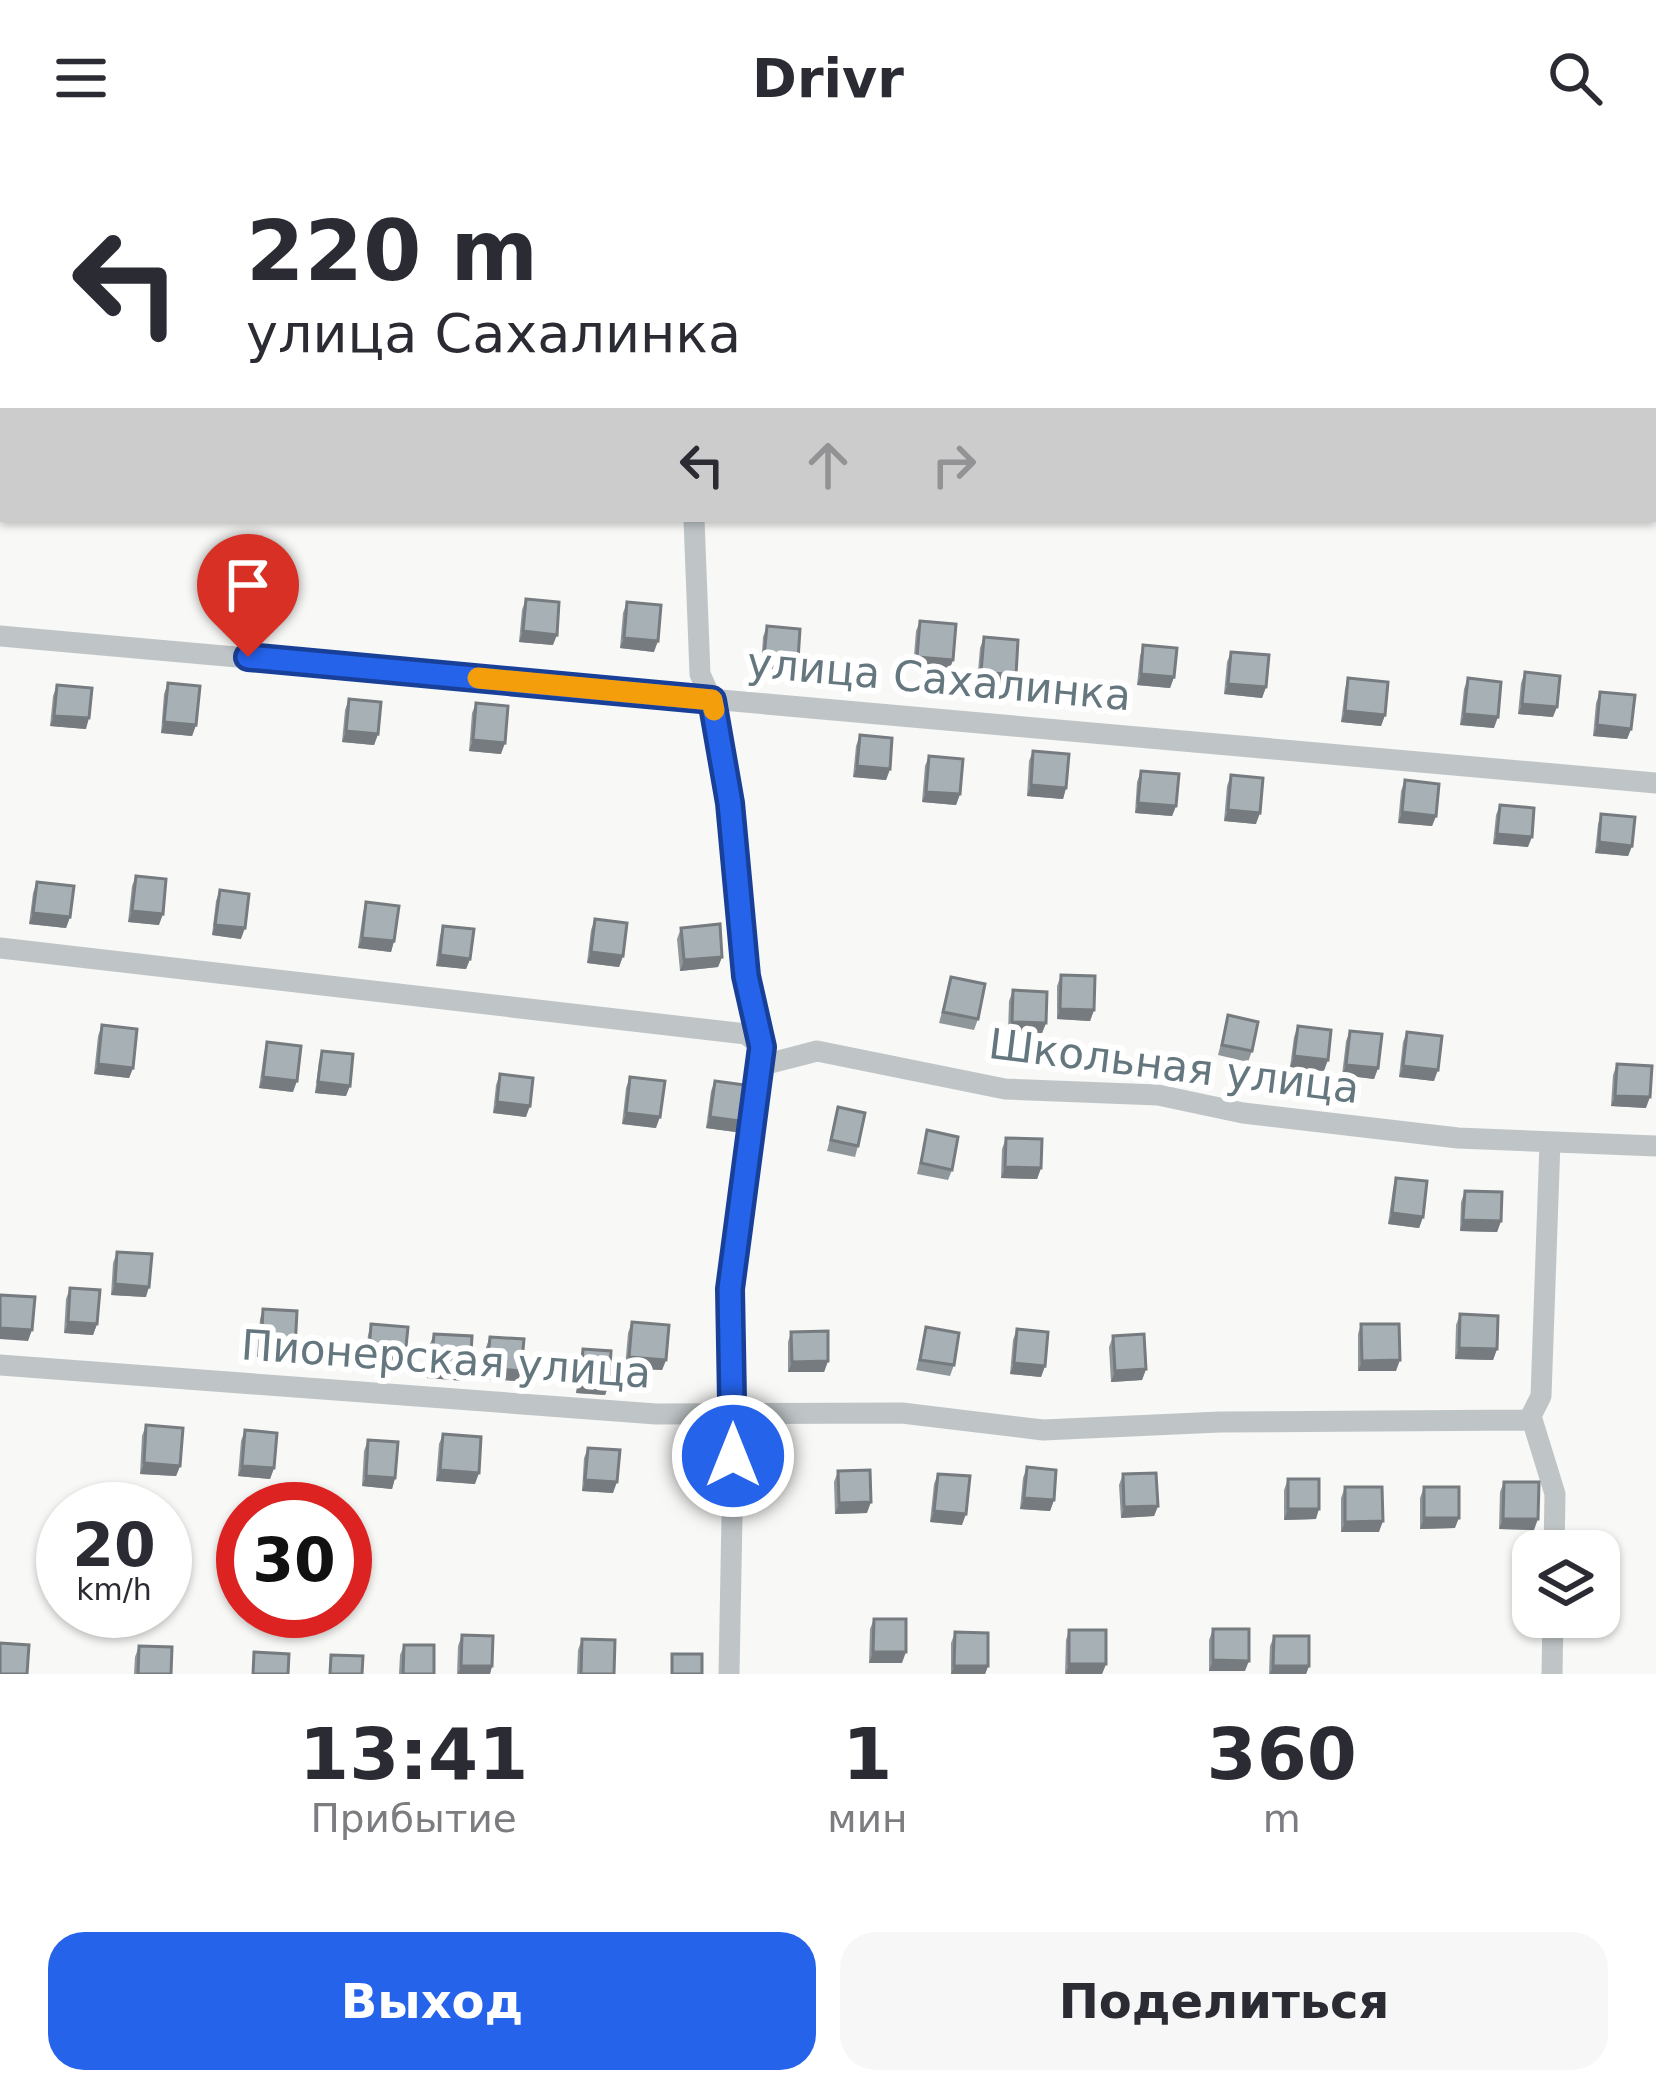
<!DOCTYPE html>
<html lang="ru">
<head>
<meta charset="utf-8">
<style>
  :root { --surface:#fff; --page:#f7f7f7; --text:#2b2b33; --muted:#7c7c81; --accent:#2563eb }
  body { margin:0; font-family:"DejaVu Sans",sans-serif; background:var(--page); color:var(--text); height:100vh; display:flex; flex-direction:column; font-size:45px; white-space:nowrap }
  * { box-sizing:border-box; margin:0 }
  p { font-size:39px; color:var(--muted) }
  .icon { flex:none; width:66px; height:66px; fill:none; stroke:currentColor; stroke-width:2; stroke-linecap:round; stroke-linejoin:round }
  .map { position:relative; height:1518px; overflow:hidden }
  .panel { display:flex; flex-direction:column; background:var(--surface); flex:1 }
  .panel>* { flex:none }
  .banner { position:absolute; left:0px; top:0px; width:1656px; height:366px; box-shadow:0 3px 9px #0004; background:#fff; color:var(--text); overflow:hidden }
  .fabs { position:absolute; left:1512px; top:1374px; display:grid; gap:24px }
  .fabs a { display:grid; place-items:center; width:108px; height:108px; border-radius:24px; background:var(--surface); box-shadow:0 3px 9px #0004; font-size:60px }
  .speed { position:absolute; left:36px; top:1326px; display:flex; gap:24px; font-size:60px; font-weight:700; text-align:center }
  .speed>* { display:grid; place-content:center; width:156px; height:156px; border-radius:50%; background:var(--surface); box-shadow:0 3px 9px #0004; line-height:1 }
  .speed small { font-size:30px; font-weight:400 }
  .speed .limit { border:18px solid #d22; background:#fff; color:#111 }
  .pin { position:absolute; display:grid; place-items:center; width:102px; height:102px; color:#fff; margin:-123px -51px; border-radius:50% 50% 50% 0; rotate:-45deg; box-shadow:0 0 12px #0007 }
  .pin .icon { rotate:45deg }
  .me { position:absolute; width:132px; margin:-66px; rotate:0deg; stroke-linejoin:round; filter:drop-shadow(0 0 9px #0008) }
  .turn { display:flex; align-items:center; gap:42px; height:252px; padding:0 48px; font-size:54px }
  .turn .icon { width:156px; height:156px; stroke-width:2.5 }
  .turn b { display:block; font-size:84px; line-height:102px }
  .lanes { display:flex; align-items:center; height:114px; padding:0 48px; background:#0003; justify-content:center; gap:60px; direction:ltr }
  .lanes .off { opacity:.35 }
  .eta { display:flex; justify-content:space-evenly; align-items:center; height:204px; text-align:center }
  .eta b { font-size:72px; font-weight:800; line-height:84px }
  .button { display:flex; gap:24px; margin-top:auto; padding:24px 48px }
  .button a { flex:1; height:138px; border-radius:36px; background:var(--accent); color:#fff; font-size:48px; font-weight:800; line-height:138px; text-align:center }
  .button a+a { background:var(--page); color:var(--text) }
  header { display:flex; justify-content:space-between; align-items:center; height:156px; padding:0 48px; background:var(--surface); font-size:54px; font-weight:800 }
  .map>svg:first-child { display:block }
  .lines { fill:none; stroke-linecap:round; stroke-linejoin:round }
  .lane { stroke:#bfc5c7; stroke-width:10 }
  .street { stroke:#bfc5c7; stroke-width:21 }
  .wall { fill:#90979b }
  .shaded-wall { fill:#757b7e }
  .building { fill:#a7b0b4; stroke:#757b7e; stroke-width:3 }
  .route-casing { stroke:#184099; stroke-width:30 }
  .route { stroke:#2563eb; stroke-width:21 }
  .slow { stroke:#f59e0b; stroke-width:21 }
  .labels { text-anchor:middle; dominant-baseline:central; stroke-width:12; stroke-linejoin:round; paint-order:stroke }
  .street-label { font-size:42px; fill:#65777e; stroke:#fff }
</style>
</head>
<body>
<header><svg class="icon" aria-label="menu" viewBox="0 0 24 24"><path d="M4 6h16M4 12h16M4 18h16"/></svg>Drivr<svg class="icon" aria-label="search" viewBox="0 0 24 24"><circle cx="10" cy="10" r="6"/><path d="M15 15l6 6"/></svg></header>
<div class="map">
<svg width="1656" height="1518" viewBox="0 0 1656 1518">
  <rect width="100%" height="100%" fill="#f8f8f6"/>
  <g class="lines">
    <path class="lane" d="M684,0V3"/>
    <path class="street" d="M0,45H3
      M1653,235H1656
      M694,363L700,518L711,543L730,648L746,819L762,891L730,1133L734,1256L729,1518
      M0,480L1656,627
      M0,792L746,878L762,891
      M759,910L817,895L1005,933L1158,939L1243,957L1458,982L1656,990
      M1550,986L1541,1240L1531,1260L1555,1338L1554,1395
      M0,1209L656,1258L902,1257L1043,1274L1220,1266L1532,1264
      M1552,1518L1553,1461"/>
  </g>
  <path class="wall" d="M79,0L78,3L43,1L44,0Z
    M223,420L247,464L217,462L220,431Z
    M526,443L553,489L519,486L522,454Z
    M627,446L654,496L620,492L623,457Z
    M920,465L953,504L949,514L913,512L916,475Z
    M767,470L798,504L794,514L761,512L763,481Z
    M984,481L1012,530L977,527L980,492Z
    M1143,489L1174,521L1170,532L1137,529L1140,500Z
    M1231,496L1266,531L1262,542L1224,538L1227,506Z
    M1525,516L1553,561L1518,558L1521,527Z
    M1348,522L1385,559L1381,570L1341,566L1345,533Z
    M1468,522L1494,572L1460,569L1464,533Z
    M168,527L196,569L192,580L161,577L164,538Z
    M57,529L86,573L50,570L53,540Z
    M1600,536L1631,573L1627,583L1593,580L1596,547Z
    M349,543L378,578L374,589L342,586L345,554Z
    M476,547L501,598L469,595L472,557Z
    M860,579L890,613L886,624L853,621L856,590Z
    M1033,595L1066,632L1063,643L1027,640L1029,605Z
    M929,600L960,638L956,649L922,646L925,610Z
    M1141,615L1176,650L1172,660L1135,657L1137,626Z
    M1231,619L1256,668L1224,665L1227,630Z
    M1405,624L1436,660L1432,670L1398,667L1401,635Z
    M1500,649L1528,691L1493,688L1496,659Z
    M1601,658L1632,690L1628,700L1595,697L1598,668Z
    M136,720L159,769L128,766L132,730Z
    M37,726L70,761L66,772L29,768L33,737Z
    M220,734L241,783L212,779L216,745Z
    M366,746L394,785L391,796L358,792L363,757Z
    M595,763L623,800L619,811L587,807L591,774Z
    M443,770L470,803L466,813L436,810L440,780Z
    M681,772L722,801L718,811L680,815L677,783Z
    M1061,819L1094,854L1090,865L1057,863V830Z
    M951,821L978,863L974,874L939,867Z
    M1013,834L1046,867L1042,877L1008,876L1009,845Z
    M1228,859L1252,895L1248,906L1218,899Z
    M102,869L133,912L129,922L94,918L98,880Z
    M1298,870L1324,915L1290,911L1294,881Z
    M1350,875L1378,912L1374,923L1342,919L1346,885Z
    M1407,876L1434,925L1399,921L1403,886Z
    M267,886L293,936L259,932L264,897Z
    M322,895L346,940L315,937L319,905Z
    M1617,908L1646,952L1611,950L1613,919Z
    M500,918L526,961L493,957L496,929Z
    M630,921L656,972L622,968L626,932Z
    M715,925L743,977L706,972L711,935Z
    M838,951L858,990L855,1001L827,995Z
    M927,974L952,1014L948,1024L917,1018Z
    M1006,982L1041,1012L1037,1023L1001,1022L1002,993Z
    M1396,1022L1423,1061L1419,1072L1388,1068L1393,1033Z
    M1465,1035L1501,1065L1497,1076L1460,1075L1461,1046Z
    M117,1096L146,1141L111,1139L113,1107Z
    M70,1132L97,1168L93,1179L64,1177L66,1143Z
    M263,1153L295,1193L291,1204L257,1201L260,1163Z
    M1460,1158L1497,1193L1493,1204L1455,1203L1456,1169Z
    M632,1166L666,1204L662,1214L625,1212L628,1177Z
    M371,1168L401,1212L365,1209L368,1179Z
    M1361,1168L1396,1215H1358V1178Z
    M926,1171L954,1209L950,1220L916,1214Z
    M1017,1173L1045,1210L1041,1221L1010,1218L1013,1184Z
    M791,1176L828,1205L824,1216H788V1186Z
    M434,1178L466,1225L427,1222L430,1188Z
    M1113,1180L1146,1213L1142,1224L1111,1226L1109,1191Z
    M490,1181L521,1215L518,1225L484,1223L486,1191Z
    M583,1193L609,1228L605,1239L576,1237L579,1204Z
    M146,1269L180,1310L176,1320L140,1318L142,1280Z
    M245,1274L274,1312L270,1323L238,1320L241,1285Z
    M443,1278L475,1328L436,1325L439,1288Z
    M368,1284L395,1322L392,1333L362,1330L364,1295Z
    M588,1292L613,1337L582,1335L584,1302Z
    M1027,1311L1054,1344L1050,1355L1020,1353L1023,1322Z
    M838,1315L867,1357L835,1358L834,1326Z
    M938,1318L962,1369L930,1366L934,1328Z
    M1123,1318L1158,1350L1154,1360L1121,1362L1119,1329Z
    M1288,1323L1316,1363L1284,1364V1334Z
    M1504,1326L1534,1374L1499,1373L1500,1336Z
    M1345,1331L1379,1376H1341V1342Z
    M1424,1331L1455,1372L1420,1373V1342Z
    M874,1463L902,1507H869L870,1473Z
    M1213,1473L1245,1515H1209V1484Z
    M1069,1474L1106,1508L1102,1518H1065L1066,1484Z
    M955,1476L988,1510L985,1518H951V1487Z
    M462,1479L492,1510L490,1518H457L458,1490Z
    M1274,1480L1309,1510L1306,1518H1269L1270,1490Z
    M582,1483L614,1518H577L578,1494Z
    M404,1489L434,1518H399L400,1499Z
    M139,1490L171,1518H134L135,1501Z"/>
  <path class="shaded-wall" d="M220,451L251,454L247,464L217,462Z
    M523,475L557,479L553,489L519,486Z
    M624,482L658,485L654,496L620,492Z
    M764,501L798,504L794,514L761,512Z
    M917,501L953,504L949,514L913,512Z
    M981,516L1016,519L1012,530L977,527Z
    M1141,518L1174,521L1170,532L1137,529Z
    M1228,528L1266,531L1262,542L1224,538Z
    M1522,548L1557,551L1553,561L1518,558Z
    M1345,555L1385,559L1381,570L1341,566Z
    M1464,558L1498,561L1494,572L1460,569Z
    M54,560L89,562L86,573L50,570Z
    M164,566L196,569L192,580L161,577Z
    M1597,569L1631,573L1627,583L1593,580Z
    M346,575L378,578L374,589L342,586Z
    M473,584L505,587L501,598L469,595Z
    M857,610L890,613L886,624L853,621Z
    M1031,629L1066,632L1063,643L1027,640Z
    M926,636L960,638L956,649L922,646Z
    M1138,647L1176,650L1172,660L1135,657Z
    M1228,654L1260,657L1256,668L1224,665Z
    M1402,656L1436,660L1432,670L1398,667Z
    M1497,678L1532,681L1528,691L1493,688Z
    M1599,686L1632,690L1628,700L1595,697Z
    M132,755L163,758L159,769L128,766Z
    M33,757L70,761L66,772L29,768Z
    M215,769L245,772L241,783L212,779Z
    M362,782L394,785L391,796L358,792Z
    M591,796L623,800L619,811L587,807Z
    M440,799L470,803L466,813L436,810Z
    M722,801L718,811L680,815L684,804Z
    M1060,853L1094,854L1090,865L1057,863Z
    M1012,866L1046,867L1042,877L1008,876Z
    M1294,900L1328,904L1324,915L1290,911Z
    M98,908L133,912L129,922L94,918Z
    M1346,909L1378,912L1374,923L1342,919Z
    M1403,910L1438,914L1434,925L1399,921Z
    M263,921L297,925L293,936L259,932Z
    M318,926L350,930L346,940L315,937Z
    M1615,940L1650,941L1646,952L1611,950Z
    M497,946L530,950L526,961L493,957Z
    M626,957L660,961L656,972L622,968Z
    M710,961L747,966L743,977L706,972Z
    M1005,1011L1041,1012L1037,1023L1001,1022Z
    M1392,1057L1423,1061L1419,1072L1388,1068Z
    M1463,1064L1501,1065L1497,1076L1460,1075Z
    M115,1128L149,1131L146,1141L111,1139Z
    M68,1166L97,1168L93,1179L64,1177Z
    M0,1172L32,1174L28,1185L0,1183Z
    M261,1191L295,1193L291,1204L257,1201Z
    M1459,1192L1497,1193L1493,1204L1455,1203Z
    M369,1198L405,1201L401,1212L365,1209Z
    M629,1201L666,1204L662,1214L625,1212Z
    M1400,1204L1396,1215H1358L1362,1205Z
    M828,1205L824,1216H788L792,1206Z
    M1014,1207L1045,1210L1041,1221L1010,1218Z
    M431,1211L470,1214L466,1225L427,1222Z
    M487,1212L521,1215L518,1225L484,1223Z
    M1146,1213L1142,1224L1111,1226L1115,1215Z
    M580,1226L609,1228L605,1239L576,1237Z
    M144,1307L180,1310L176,1320L140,1318Z
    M242,1310L274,1312L270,1323L238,1320Z
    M440,1314L479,1317L475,1328L436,1325Z
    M366,1320L395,1322L392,1333L362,1330Z
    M585,1324L617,1326L613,1337L582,1335Z
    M1024,1342L1054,1344L1050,1355L1020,1353Z
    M871,1346L867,1357L835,1358L839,1347Z
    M1158,1350L1154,1360L1121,1362L1124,1351Z
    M1288,1353H1319L1316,1363L1284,1364Z
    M934,1355L966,1358L962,1369L930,1366Z
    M1424,1362H1459L1455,1372L1420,1373Z
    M1503,1363H1538L1534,1374L1499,1373Z
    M1383,1365L1379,1376H1341L1345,1366Z
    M873,1496H906L902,1507H869Z
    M1213,1504L1249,1505L1245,1515H1209Z
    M1069,1508H1106L1102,1518H1066Z
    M461,1510H492L490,1518H458Z
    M954,1510H988L985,1518H951Z
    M1273,1510H1309L1306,1518H1270Z"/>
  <path class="building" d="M110,0H144L143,3H109Z
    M236,0H274V3H236Z
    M3,114V144H0Z
    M223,420L253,423L251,454L220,451Z
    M526,443L559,446L557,479L523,475Z
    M627,446L661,449L658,485L624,482Z
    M920,465L956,468L953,504L917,501Z
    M767,470L800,473L798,504L764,501Z
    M984,481L1018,484L1016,519L981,516Z
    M1143,489L1177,492L1174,521L1141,518Z
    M1231,496L1269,499L1266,531L1228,528Z
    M1525,516L1560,520L1557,551L1522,548Z
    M1348,522L1388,526L1385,559L1345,555Z
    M1468,522L1501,526L1498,561L1464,558Z
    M168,527L200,530L196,569L164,566Z
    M57,529L92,532L89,562L54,560Z
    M1600,536L1635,539L1631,573L1597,569Z
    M349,543L381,546L378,578L346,575Z
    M476,547L508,550L505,587L473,584Z
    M860,579L892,582L890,613L857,610Z
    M1033,595L1069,598L1066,632L1031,629Z
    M929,600L963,603L960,638L926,636Z
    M1141,615L1179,618L1176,650L1138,647Z
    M1231,619L1263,622L1260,657L1228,654Z
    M1405,624L1439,628L1436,660L1402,656Z
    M1500,649L1534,652L1532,681L1497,678Z
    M1601,658L1635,661L1632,690L1599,686Z
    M136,720L166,723L163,758L132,755Z
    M37,726L74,730L70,761L33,757Z
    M220,734L249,738L245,772L215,769Z
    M366,746L399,750L394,785L362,782Z
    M595,763L627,767L623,800L591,796Z
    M720,768L722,801L684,804L681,772Z
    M443,770L474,773L470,803L440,799Z
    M1061,819L1095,820L1094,854L1060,853Z
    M951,821L985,828L978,863L943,856Z
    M1013,834L1047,836L1046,867L1012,866Z
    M1228,859L1258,866L1252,895L1222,889Z
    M102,869L137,873L133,912L98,908Z
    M1298,870L1331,874L1328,904L1294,900Z
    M1350,875L1382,878L1378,912L1346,909Z
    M1407,876L1442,880L1438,914L1403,910Z
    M267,886L301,890L297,925L263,921Z
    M322,895L353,898L350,930L318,926Z
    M1617,908L1652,910L1650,941L1615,940Z
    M500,918L533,922L530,950L497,946Z
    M630,921L665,925L660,961L626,957Z
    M715,925L752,930L747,966L710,961Z
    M838,951L865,957L858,990L831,984Z
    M927,974L958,981L952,1014L921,1007Z
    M1006,982L1042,983L1041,1012L1005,1011Z
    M1396,1022L1427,1025L1423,1061L1392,1057Z
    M1465,1035L1502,1036L1501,1065L1463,1064Z
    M117,1096L152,1098L149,1131L115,1128Z
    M70,1132L100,1134L97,1168L68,1166Z
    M0,1139L35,1141L32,1174L0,1172Z
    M263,1153L297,1155L295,1193L261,1191Z
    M1460,1158L1498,1160L1497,1193L1459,1192Z
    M632,1166L669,1169L666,1204L629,1201Z
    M371,1168L408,1171L405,1201L369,1198Z
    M1361,1168H1399L1400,1204L1362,1205Z
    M926,1171L959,1177L954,1209L920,1204Z
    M1017,1173L1048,1176L1045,1210L1014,1207Z
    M828,1175V1205L792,1206L791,1176Z
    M434,1178L472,1180L470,1214L431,1211Z
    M1144,1178L1146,1213L1115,1215L1113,1180Z
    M490,1181L524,1183L521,1215L487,1212Z
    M583,1193L611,1195L609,1228L580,1226Z
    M146,1269L183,1272L180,1310L144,1307Z
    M245,1274L277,1277L274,1312L242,1310Z
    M443,1278L481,1281L479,1317L440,1314Z
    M368,1284L398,1286L395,1322L366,1320Z
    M588,1292L620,1294L617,1326L585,1324Z
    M1027,1311L1056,1314L1054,1344L1024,1342Z
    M870,1314L871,1346L839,1347L838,1315Z
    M1156,1317L1158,1350L1124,1351L1123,1318Z
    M938,1318L970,1320L966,1358L934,1355Z
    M1288,1323H1319V1353H1288Z
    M1504,1326H1539L1538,1363H1503Z
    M1345,1331H1382L1383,1365L1345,1366Z
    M1424,1331H1459V1362H1424Z
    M874,1463H906V1496H873Z
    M1213,1473H1249V1505L1213,1504Z
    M1069,1474H1106V1508H1069Z
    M955,1476L988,1477V1510H954Z
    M462,1479L493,1480L492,1510H461Z
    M1274,1480H1309V1510H1273Z
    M582,1483L615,1484L614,1518H581Z
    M0,1487L29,1489L27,1518H0Z
    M404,1489H434V1518H403Z
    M139,1490L172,1491L171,1518H138Z
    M254,1496L289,1498L288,1518H253Z
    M672,1498H702V1518H672Z
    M331,1499L363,1500L362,1518H330Z"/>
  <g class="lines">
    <defs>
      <path id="route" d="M248,501L712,544L730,647L746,820L762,891L730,1133L733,1300"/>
    </defs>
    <use href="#route" class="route-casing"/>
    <use href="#route" class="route"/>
    <path class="slow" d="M478,522L712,544L714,554"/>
  </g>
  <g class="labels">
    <g class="street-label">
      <text transform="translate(939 523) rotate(5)">улица Сахалинка</text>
      <text transform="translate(1174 910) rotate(7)">Школьная улица</text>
      <text transform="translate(446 1203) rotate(4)">Пионерская улица</text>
    </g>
  </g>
</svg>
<div class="fabs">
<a><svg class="icon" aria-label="layers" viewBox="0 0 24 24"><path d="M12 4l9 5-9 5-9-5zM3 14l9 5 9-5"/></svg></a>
</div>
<div class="speed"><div>20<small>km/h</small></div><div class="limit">30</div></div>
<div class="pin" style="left:248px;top:501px;background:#d93025"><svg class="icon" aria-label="arrive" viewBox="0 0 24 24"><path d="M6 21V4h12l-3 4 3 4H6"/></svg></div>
<svg class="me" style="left:733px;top:1300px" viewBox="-20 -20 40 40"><circle r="17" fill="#2563eb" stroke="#fff" stroke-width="3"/><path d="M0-11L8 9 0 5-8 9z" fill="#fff"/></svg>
<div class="banner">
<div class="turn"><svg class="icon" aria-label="left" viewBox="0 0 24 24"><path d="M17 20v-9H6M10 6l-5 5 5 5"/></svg><div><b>220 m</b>улица Сахалинка</div></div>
<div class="lanes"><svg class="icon" aria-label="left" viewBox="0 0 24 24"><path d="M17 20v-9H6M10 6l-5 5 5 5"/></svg><svg class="icon off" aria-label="ahead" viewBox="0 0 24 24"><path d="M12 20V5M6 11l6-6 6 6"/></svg><svg class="icon off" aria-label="right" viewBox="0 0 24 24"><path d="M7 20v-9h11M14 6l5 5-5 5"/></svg></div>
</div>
</div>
<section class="panel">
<div class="eta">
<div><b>13:41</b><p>Прибытие</p></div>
<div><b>1</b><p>мин</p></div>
<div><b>360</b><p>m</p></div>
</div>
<div class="button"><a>Выход</a><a>Поделиться</a></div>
</section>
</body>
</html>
